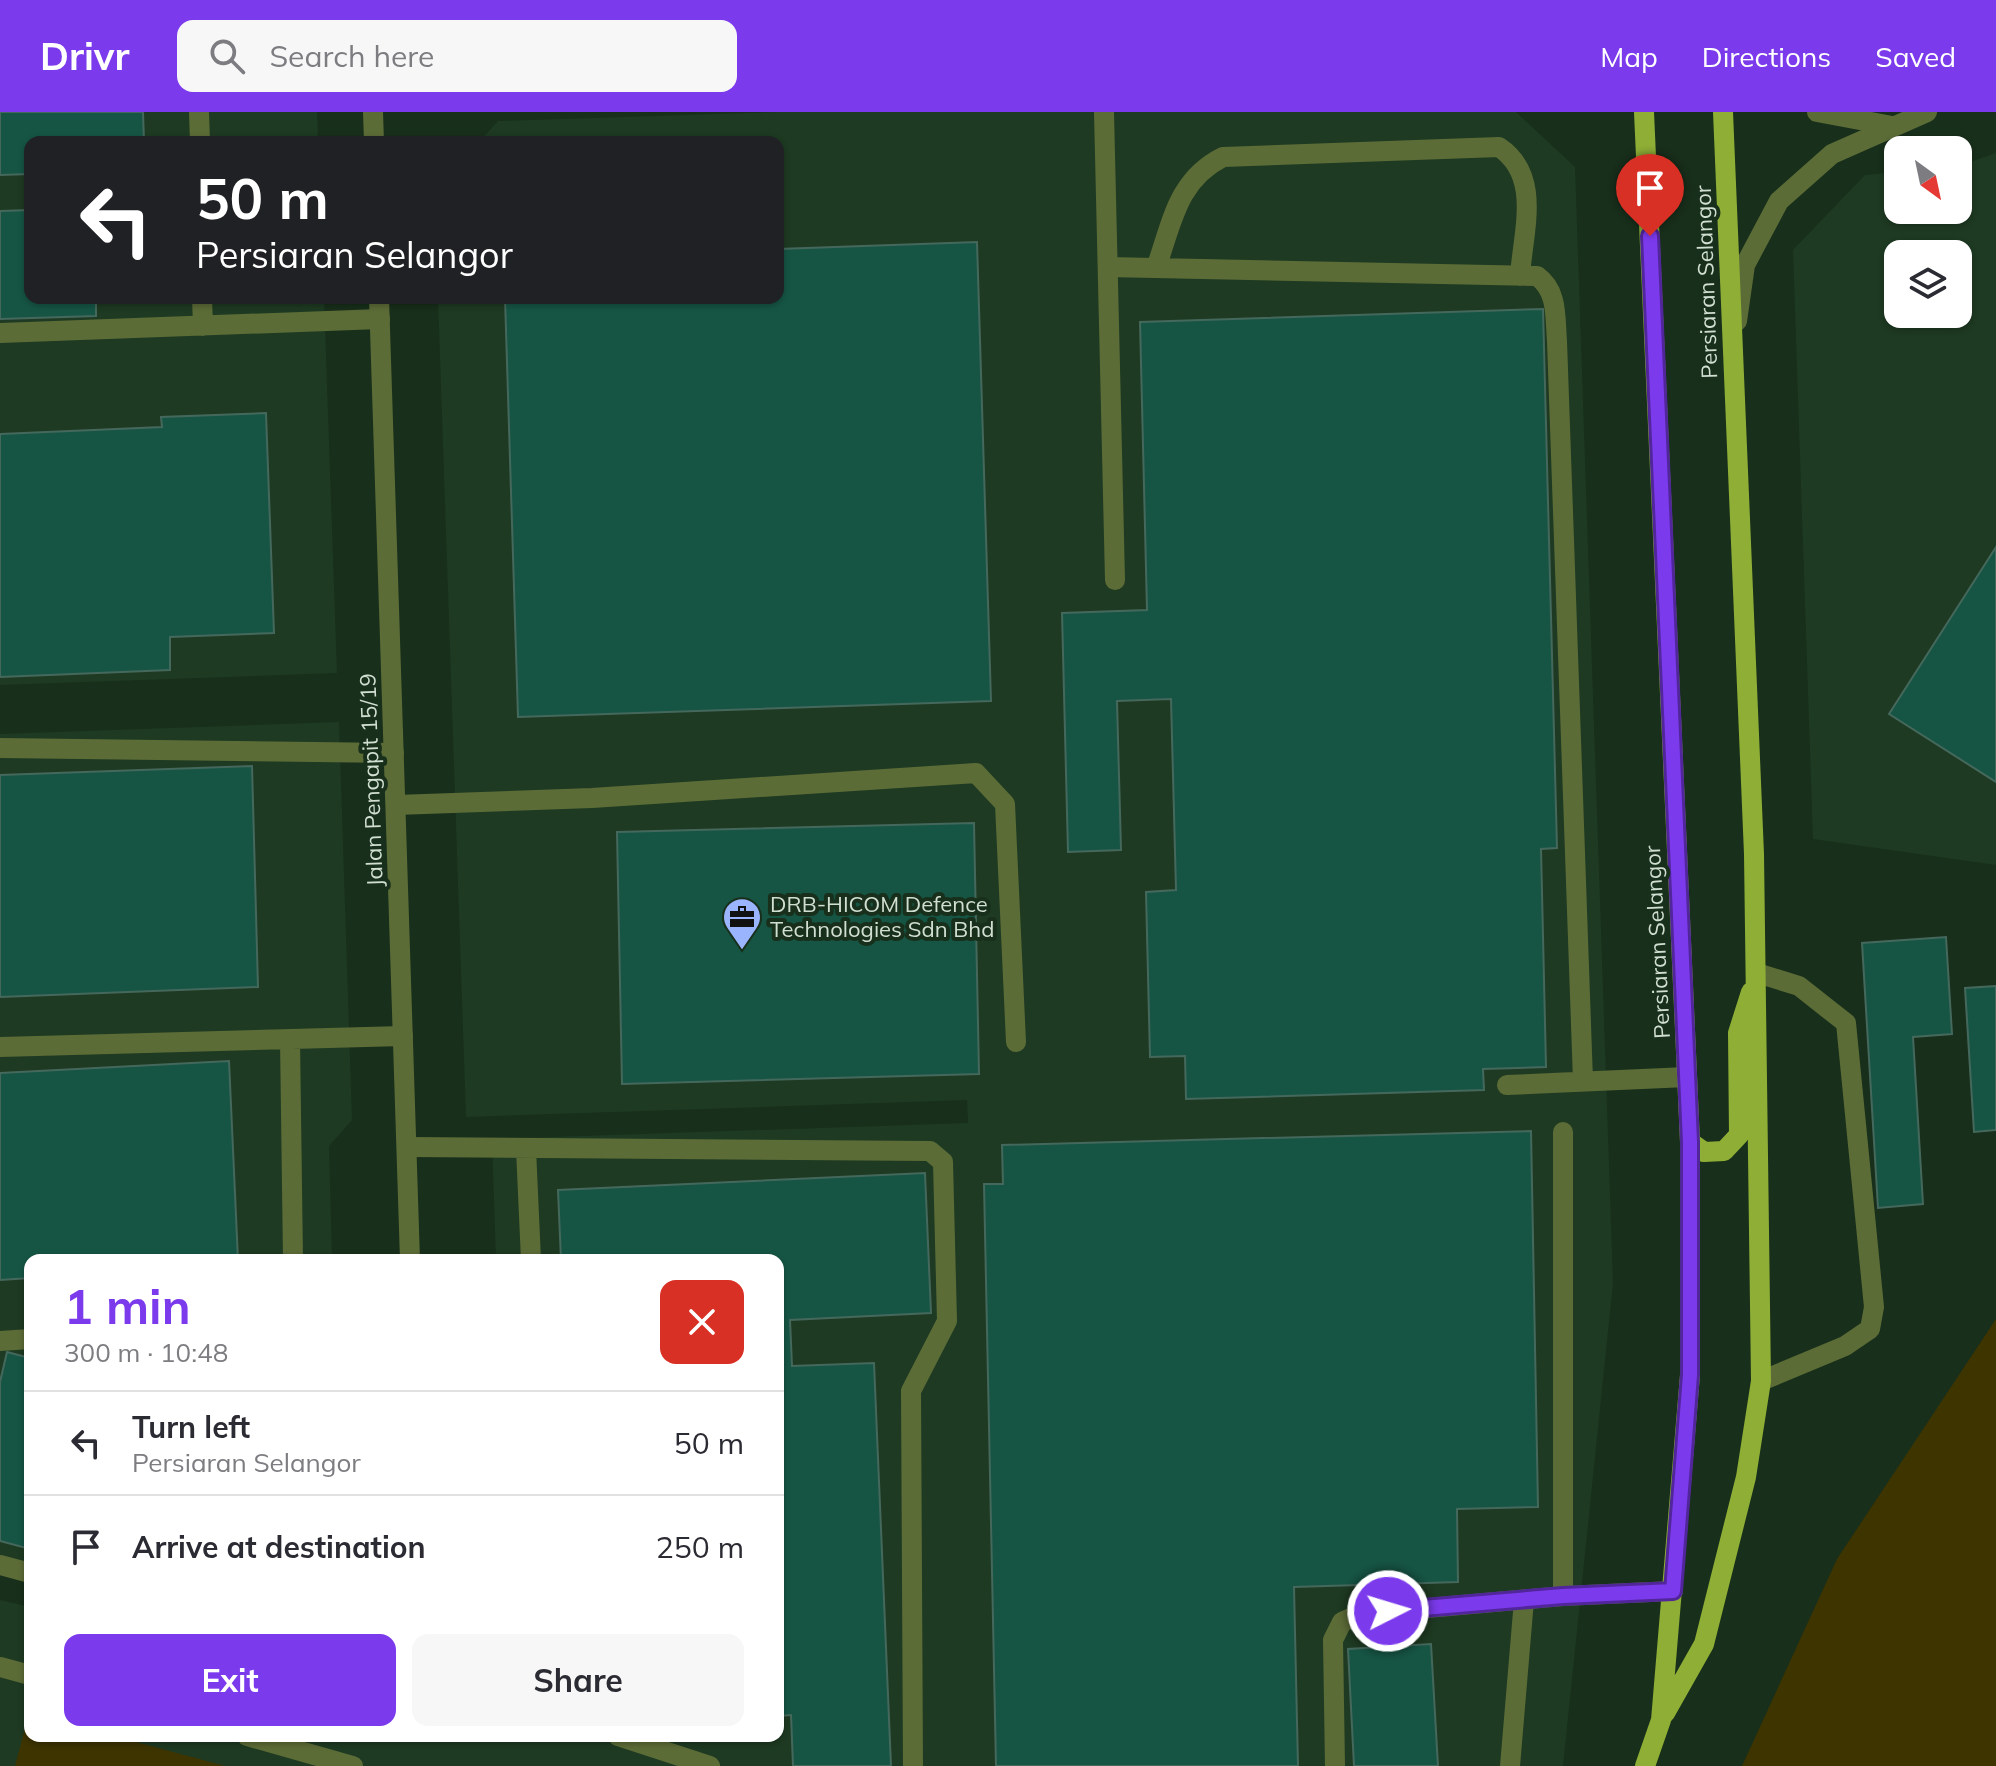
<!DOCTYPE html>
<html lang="en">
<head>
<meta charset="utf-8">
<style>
  :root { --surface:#fff; --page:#f7f7f7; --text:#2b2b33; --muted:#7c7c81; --line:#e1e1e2; --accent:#7c3aed }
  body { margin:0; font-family:Mulish,sans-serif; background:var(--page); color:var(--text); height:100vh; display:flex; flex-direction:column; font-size:30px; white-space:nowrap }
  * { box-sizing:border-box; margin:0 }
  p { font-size:26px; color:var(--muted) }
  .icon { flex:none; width:44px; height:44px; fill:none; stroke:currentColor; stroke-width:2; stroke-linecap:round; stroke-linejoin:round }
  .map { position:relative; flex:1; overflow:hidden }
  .drawer { position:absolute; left:24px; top:1142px; width:760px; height:488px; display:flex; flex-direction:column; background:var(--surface); border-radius:16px; box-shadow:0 2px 6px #0004 }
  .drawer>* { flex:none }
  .banner { position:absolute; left:24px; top:24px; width:760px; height:168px; border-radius:16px; box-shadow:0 2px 6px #0004; background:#202124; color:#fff; overflow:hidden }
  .needle { width:52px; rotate:147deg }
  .controls { position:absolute; left:1884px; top:24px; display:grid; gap:16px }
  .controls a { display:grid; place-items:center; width:88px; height:88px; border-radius:16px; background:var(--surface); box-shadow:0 2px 6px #0004; font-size:40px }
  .pin { position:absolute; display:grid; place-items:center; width:68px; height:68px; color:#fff; margin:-82px -34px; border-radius:50% 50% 50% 0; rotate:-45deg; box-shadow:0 0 8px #0007 }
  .pin .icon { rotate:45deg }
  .me { position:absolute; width:88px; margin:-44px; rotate:85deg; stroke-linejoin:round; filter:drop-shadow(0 0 6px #0008) }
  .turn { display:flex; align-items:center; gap:28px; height:168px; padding:0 40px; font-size:36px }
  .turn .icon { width:104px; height:104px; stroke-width:2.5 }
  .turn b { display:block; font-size:56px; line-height:68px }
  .round { display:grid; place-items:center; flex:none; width:84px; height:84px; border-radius:16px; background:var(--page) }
  .headline { display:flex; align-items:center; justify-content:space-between; height:136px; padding:0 40px }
  h1 { font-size:48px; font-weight:700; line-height:60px; color:var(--accent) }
  .button { display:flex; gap:16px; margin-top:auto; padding:16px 40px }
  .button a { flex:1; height:92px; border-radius:16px; background:var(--accent); color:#fff; font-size:32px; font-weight:700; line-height:92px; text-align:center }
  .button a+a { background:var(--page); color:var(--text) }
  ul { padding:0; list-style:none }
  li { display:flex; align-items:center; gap:24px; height:104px; padding:0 40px; border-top:2px solid var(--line) }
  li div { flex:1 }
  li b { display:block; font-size:30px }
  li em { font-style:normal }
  header { display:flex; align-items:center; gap:48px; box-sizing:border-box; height:112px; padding:0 40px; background:var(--accent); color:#fff }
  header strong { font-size:38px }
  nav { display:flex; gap:44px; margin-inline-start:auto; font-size:28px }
  .search { width:560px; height:72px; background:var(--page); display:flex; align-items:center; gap:20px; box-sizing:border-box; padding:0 28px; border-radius:16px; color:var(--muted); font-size:30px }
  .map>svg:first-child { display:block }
  .built { fill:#1e3a22; fill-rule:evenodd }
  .green { fill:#3d3400 }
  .building { fill:#165544; stroke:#45685c; stroke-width:2 }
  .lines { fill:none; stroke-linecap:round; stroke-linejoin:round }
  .service { stroke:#5c6c37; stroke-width:20 }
  .minor { stroke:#5c6c37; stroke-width:20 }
  .primary { stroke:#8eae36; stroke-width:20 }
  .route-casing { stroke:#51269a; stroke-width:20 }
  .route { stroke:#7c3aed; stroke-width:14 }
  .labels { text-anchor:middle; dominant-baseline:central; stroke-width:8; stroke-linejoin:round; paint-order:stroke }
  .street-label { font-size:22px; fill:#d1dfd2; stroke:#182f1b }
  .poi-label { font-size:22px; fill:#d1dfd2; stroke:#182f1b; text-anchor:start }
</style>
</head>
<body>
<header>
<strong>Drivr</strong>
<div class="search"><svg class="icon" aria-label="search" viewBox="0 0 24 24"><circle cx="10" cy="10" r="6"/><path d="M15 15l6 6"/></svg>Search here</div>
<nav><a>Map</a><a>Directions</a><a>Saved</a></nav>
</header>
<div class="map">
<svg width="1996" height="1654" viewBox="0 0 1996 1654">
  <rect width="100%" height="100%" fill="#182f1b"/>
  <path class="built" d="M0,0H317L318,30H30V186H324L337,561L0,573Z
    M779,0H1516L1575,55L1613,1171L1563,1654H0V1488L30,1495V1624H778V1148H496L492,1027L968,1011L967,988L466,1005L438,186H778V30H479L498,9Z
    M1996,41V753L1813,727L1793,138L1865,63L1898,60V98H1958V54ZM1898,142H1958V202H1898Z
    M339,610L352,1008L329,1034L332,1148H30V1470L0,1463V622Z"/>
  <path class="green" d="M1996,1207V1654H1742L1837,1447Z
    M29,1601L30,1624H114L225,1654H15Z"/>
  <path class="building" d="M0,0H143L144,30H30V62L0,63Z
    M30,98V186H96V204L0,207V99Z
    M977,130L991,589L518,605L505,186H778V137Z
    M1543,197L1557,736L1541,737L1546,955L1483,957L1484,978L1186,987L1185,944L1150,945L1146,780L1176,778L1171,587L1117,589L1121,738L1068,740L1062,501L1147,498L1140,210Z
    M266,301L274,521L170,525V558L0,565V322L162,315L161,305Z
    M1996,435V670L1889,602Z
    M252,654L258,875L0,885V663Z
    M974,711L979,962L622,972L617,720Z
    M1946,825L1952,922L1913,925L1923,1092L1878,1096L1862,831Z
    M1996,874V1018L1974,1020L1965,876Z
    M229,949L238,1148H30V1166L0,1168V961Z
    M1531,1019L1538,1395L1457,1397L1458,1470L1294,1475L1298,1654H996L984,1072H1003L1002,1033Z
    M925,1061L931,1201L790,1208L792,1254L874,1251L891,1654H793L791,1603L778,1604V1148H561L558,1078Z
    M7,1240L30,1246V1437L0,1429V1270Z
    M1431,1532L1438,1654H1354L1348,1537Z"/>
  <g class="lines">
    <path class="service" d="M199,0L200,30
      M1104,0L1115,468
      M1108,155L1537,164C1558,179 1555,205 1557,229L1583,969
      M1156,156C1172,111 1177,68 1223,45L1499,35C1542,64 1523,119 1520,164
      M202,186L203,214
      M0,221L380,207
      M0,636L394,641
      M396,693L592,686L976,661L1005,692L1016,930
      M1757,861L1799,874L1846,911L1874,1195L1870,1217L1845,1234L1761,1269
      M290,927L293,1148
      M0,935L403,924
      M1507,973L1687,965
      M1563,1020V1484
      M407,1035L930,1039L943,1050L947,1209L911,1279L913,1654
      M526,1037L531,1148
      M0,1229L30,1227
      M0,1453L30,1461
      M0,1555L30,1563
      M247,1624L353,1654
      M618,1624L710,1654
      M1335,1654L1333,1528L1342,1510L1360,1502L1563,1484L1673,1479
      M1510,1654L1524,1488"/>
    <path class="minor" d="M373,0L374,30
      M1817,0L1892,14
      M379,186L410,1148
      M1737,209L1745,153L1779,89L1832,42L1927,0"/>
    <path class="primary" d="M1644,0L1690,1030V1263L1661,1608L1645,1654
      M1690,1030L1704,1040L1724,1039L1739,1023L1738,921L1751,880
      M1665,1601L1704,1532L1746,1365L1761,1269L1754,742L1723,0"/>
  </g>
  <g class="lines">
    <defs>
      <path id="route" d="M1388,1499L1563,1484L1673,1479L1690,1263V1030L1650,124"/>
    </defs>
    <use href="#route" class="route-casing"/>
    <use href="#route" class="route"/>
  </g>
  <defs>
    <symbol id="office-pin" viewBox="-11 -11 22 30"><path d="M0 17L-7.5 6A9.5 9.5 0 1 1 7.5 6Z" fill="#9ab5fd" stroke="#182f1b"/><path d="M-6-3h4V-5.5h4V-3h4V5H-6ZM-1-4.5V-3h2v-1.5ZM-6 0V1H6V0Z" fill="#111"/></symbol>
  </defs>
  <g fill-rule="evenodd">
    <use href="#office-pin" x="720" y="783" width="44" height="60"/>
  </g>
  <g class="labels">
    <g class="street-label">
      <text transform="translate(1706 170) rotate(-92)">Persiaran Selangor</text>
      <text transform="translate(371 668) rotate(-92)">Jalan Pengapit 15/19</text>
      <text transform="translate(1657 830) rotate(-93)">Persiaran Selangor</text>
    </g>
    <g class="poi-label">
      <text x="770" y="792">DRB-HICOM Defence<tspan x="770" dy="25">Technologies Sdn Bhd</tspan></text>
    </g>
  </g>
</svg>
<div class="controls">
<a><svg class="needle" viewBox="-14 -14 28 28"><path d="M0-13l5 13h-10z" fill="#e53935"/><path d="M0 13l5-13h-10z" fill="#7c7c81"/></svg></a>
<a><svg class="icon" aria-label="layers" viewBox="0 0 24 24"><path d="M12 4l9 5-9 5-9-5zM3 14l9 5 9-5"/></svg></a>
</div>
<div class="pin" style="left:1650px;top:124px;background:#d93025"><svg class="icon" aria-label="arrive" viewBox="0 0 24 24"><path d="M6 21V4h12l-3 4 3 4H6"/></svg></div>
<svg class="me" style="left:1388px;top:1499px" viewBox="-20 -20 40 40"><circle r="17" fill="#7c3aed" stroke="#fff" stroke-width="3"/><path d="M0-11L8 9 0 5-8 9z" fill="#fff"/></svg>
<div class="banner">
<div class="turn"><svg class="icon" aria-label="left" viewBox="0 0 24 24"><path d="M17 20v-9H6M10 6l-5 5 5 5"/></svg><div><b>50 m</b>Persiaran Selangor</div></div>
</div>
<section class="drawer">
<div class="headline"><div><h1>1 min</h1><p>300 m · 10:48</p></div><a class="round" style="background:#d93025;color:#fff"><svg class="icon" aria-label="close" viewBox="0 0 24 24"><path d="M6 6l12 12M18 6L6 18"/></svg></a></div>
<ul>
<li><svg class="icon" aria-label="left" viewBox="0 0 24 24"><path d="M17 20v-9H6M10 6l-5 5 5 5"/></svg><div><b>Turn left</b><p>Persiaran Selangor</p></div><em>50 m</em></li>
<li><svg class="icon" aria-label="arrive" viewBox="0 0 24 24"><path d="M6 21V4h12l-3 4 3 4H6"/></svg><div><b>Arrive at destination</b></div><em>250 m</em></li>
</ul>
<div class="button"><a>Exit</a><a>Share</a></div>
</section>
</div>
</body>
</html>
